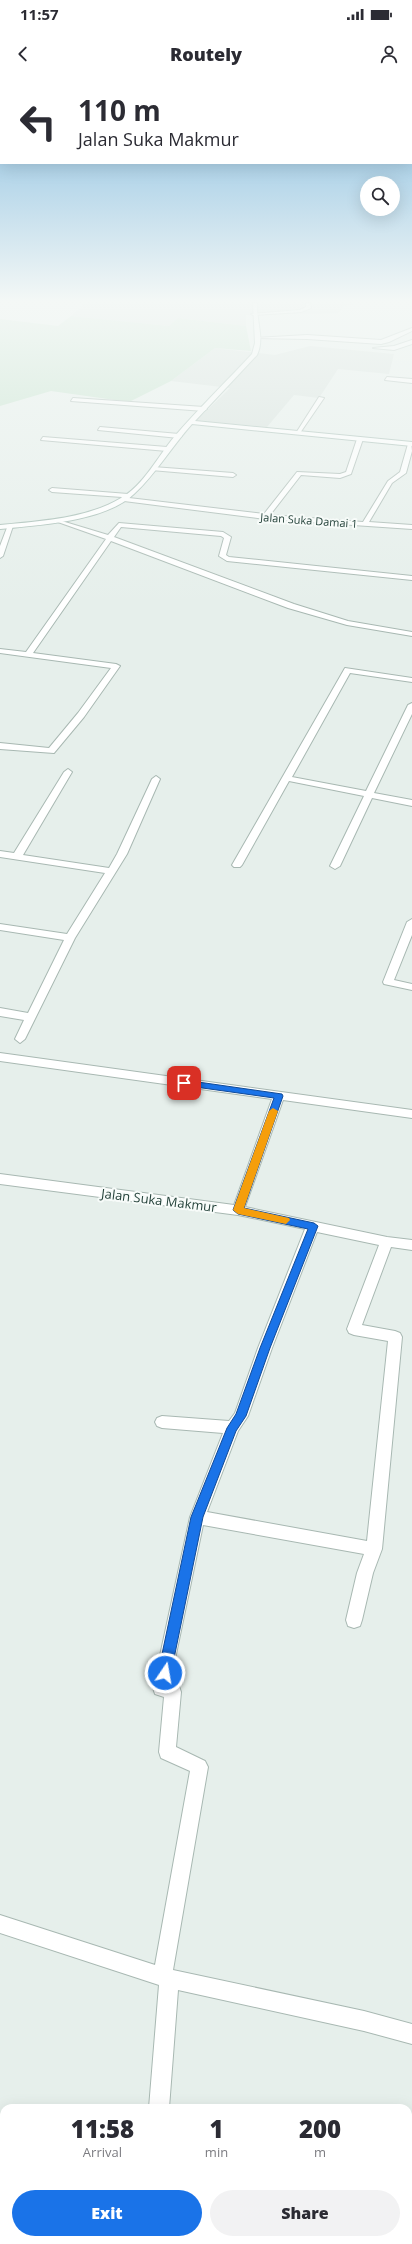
<!DOCTYPE html>
<html lang="en">
<head>
<meta charset="utf-8">
<style>
  :root { --surface:#fff; --page:#f2f2f3; --text:#2b2b33; --muted:#7c7c81; --accent:#1a73e8 }
  body { margin:0; font-family:"Open Sans",sans-serif; background:var(--page); color:var(--text); height:100vh; display:flex; flex-direction:column; font-size:15px; white-space:nowrap }
  * { box-sizing:border-box; margin:0 }
  p { font-size:13px; color:var(--muted) }
  .icon { flex:none; width:22px; height:22px; fill:none; stroke:currentColor; stroke-width:2; stroke-linecap:round; stroke-linejoin:round }
  .map { position:relative; flex:1; overflow:hidden }
  .side { position:absolute; left:0px; top:2024px; width:412px; height:140px; display:flex; flex-direction:column; background:var(--surface); border-radius:12px 12px 0 0; box-shadow:0 4px 16px #0002 }
  .side>* { flex:none }
  .guide { position:absolute; left:0px; top:0px; width:412px; height:84px; box-shadow:0 4px 16px #0002; background:#fff; color:var(--text); overflow:hidden }
  .buttons { position:absolute; left:360px; top:96px; display:grid; gap:8px }
  .buttons a { display:grid; place-items:center; width:40px; height:40px; border-radius:50%; background:var(--surface); box-shadow:0 4px 16px #0002; font-size:20px }
  .pin { position:absolute; display:grid; place-items:center; width:34px; height:34px; color:#fff; margin:-17px; border-radius:8px; box-shadow:0 2px 6px #0006 }
  .me { position:absolute; width:44px; margin:-22px; rotate:12deg; stroke-linejoin:round; filter:drop-shadow(0 0 3px #0008) }
  .turn { display:flex; align-items:center; gap:14px; height:84px; padding:0 12px; font-size:18px }
  .turn .icon { width:52px; height:52px; stroke-width:2.5 }
  .turn b { display:block; font-size:28px; line-height:34px }
  .eta { display:flex; justify-content:space-evenly; align-items:center; height:68px; text-align:center }
  .eta b { font-size:24px; font-weight:800; line-height:28px }
  .button { display:flex; gap:8px; margin-top:auto; padding:8px 12px }
  .button a { flex:1; height:46px; border-radius:24px; background:var(--accent); color:#fff; font-size:16px; font-weight:800; line-height:46px; text-align:center }
  .button a+a { background:var(--page); color:var(--text) }
  .status { display:flex; justify-content:space-between; align-items:center; height:28px; padding:0 20px; background:var(--surface); direction:ltr }
  .status svg { height:11px; fill:currentColor }
  header { display:flex; justify-content:space-between; align-items:center; height:52px; padding:0 12px; background:var(--surface); font-size:18px; font-weight:800 }
  .map>svg:first-child { display:block }
  .built { fill:#d4dfda }
  .green { fill:#bfe0c8 }
  .lines { fill:none; stroke-linecap:round; stroke-linejoin:round }
  .lane-casing { stroke:#a8b8b2; stroke-width:2 }
  .street-casing { stroke:#a8b8b2; stroke-width:2 }
  .secondary-casing { stroke:#a4bbb3; stroke-width:2 }
  .lane { fill:#fff; fill-rule:evenodd }
  .street { fill:#fff; fill-rule:evenodd }
  .secondary { fill:#fff; fill-rule:evenodd }
  .route { fill:#1a73e8; stroke:#114b97 }
  .slow { fill:#f59e0b }
  .labels { text-anchor:middle; dominant-baseline:central; stroke-width:4; stroke-linejoin:round; paint-order:stroke }
  .far-street-label { font-size:11px; fill:#24423a; stroke:#f7fbf9 }
  .street-label { font-size:13px; fill:#24423a; stroke:#f7fbf9 }
</style>
</head>
<body>
<div class="status"><b>11:57</b><svg viewBox="0 0 49 12"><path d="M0 12V9h3v3zM5 12V6h3v6zM10 12V3h3v9zM15 12V0h3v12zM26 1h20v11H26zM47 4h2v5h-2z"/></svg></div>
<header><svg class="icon" aria-label="back" viewBox="0 0 24 24"><path d="M15 5l-7 7 7 7"/></svg>Routely<svg class="icon" aria-label="person" viewBox="0 0 24 24"><circle cx="12" cy="8" r="4"/><path d="M4 21q1-7 8-7t8 7"/></svg></header>
<div class="map">
<svg width="412" height="2164" viewBox="0 0 412 2164">
  <rect width="100%" height="100%" fill="#e6efeb"/>
  <path class="built" d="M86,223H361L344,226L338,233L246,235V246L178,238L169,246L71,236Z
    M310,266L394,274L389,294L338,289L319,318L294,315L267,347L196,341L230,308L171,301L215,268L275,275Z"/>
  <path class="green" d="M71,236L169,246L178,238L246,246L251,271L215,268L171,301L129,322L51,311L0,326V239L58,246Z"/>
  <g class="lines">
    <defs>
      <path id="lane" d="M306,223H310L311,228L301,232L253,235L251,234L300,230L306,227Z
        M153,387L233,393L236,395L233,397L151,390Z"/>
      <path id="street" d="M412,248V251L389,262L381,264L307,259L255,258L307,255L381,260Z
        M412,260V264L394,270L373,268L394,266Z
        M387,297L412,299V303L385,300Z
        M319,317L324,318L300,353H296Z
        M73,318L204,327L207,329L204,331L71,321Z
        M100,347L179,354L182,356L179,358L98,350Z
        M43,357L167,367L170,369L167,371L41,360Z
        M360,357L363,359L351,394L340,398L301,395L270,435L363,442L388,401L400,392L408,364L411,362L412,371L406,393L392,403L369,442L412,445V449L265,439L124,421L121,419L122,417L52,412L49,410L52,408L128,414L131,416L129,418L264,434L297,392L340,394L346,392L357,359Z
        M55,439L108,455L119,443L223,452L231,457L226,475L229,477L412,496V500L227,481L219,476L224,458L221,456L121,447L114,457L294,524L348,541L412,552V556L347,545L288,528L111,461L33,573L116,584L120,586L84,637L54,673L0,669V663L49,668L78,633L111,588L0,573V569L26,572L106,459L55,441Z
        M8,445L13,446L3,476L0,478V466Z
        M345,588L412,598V602L350,593L292,697L366,711L408,625L412,623V634L374,713L412,720V726L372,718L340,786L335,789L330,786L364,716L289,701L242,785L240,787H234L232,785Z
        M68,689L72,692L23,775L109,788L117,774L152,699L156,696L160,699L127,774L75,858L25,959L20,963L15,959L24,940L0,936V928L28,933L64,860L0,850V844L67,854L105,793L0,777V771L14,773L64,692Z
        M412,839V855L394,900L412,904V910L384,904L383,902L407,842Z
        M0,973L412,1030V1038L283,1020L245,1127L387,1157L412,1160V1170L391,1167L362,1245L395,1251L400,1253L402,1257L382,1469L373,1493L362,1540L360,1546L354,1548L348,1546L346,1540L357,1493L364,1474L203,1445L170,1603L179,1606L181,1612L176,1667L205,1681L208,1687L173,1890L364,1931L412,1944V1964L364,1951L178,1910L169,2028H149L159,1905L0,1853V1835L155,1885L190,1691L161,1678L159,1672L164,1617L155,1614L153,1608L190,1437L223,1353L162,1348L157,1346L155,1342L157,1338L162,1336L229,1341L235,1333L258,1268L305,1149L238,1135L0,1104V1094L234,1125L272,1019L0,981ZM317,1152L379,1165L347,1249L349,1253L354,1255L388,1261L367,1461L207,1432L238,1351L248,1336L272,1268Z
        M138,2160H160V2164H138Z"/>
      <path id="secondary" d="M253,223H257C256,241 265,258 257,275L195,341L412,362V366L192,344C172,366 156,394 134,414C104,442 39,445 0,449V445C40,441 86,439 121,418C144,405 158,376 175,356C199,328 226,302 252,274L255,263Z"/>
    </defs>
    <use href="#lane" class="lane-casing"/>
    <use href="#street" class="street-casing"/>
    <use href="#secondary" class="secondary-casing"/>
    <use href="#lane" class="lane"/>
    <use href="#street" class="street"/>
    <use href="#secondary" class="secondary"/>
  </g>
  <linearGradient id="sky" x2="0" y2="1"><stop stop-color="#84bce0"/><stop offset="0.42" stop-color="#f4f8f6"/><stop offset="1" stop-color="#f4f8f6" stop-opacity="0"/></linearGradient>
  <rect width="412" height="526" fill="url(#sky)"/>
  <path class="route" d="M184,1000L282,1014L283,1016L244,1128L314,1143L318,1146L270,1268L246,1336L236,1351L203,1437L171,1593L169,1597L165,1599L160,1597L158,1593L191,1437L227,1348L236,1334L260,1268L308,1149L238,1134L233,1130L274,1018L181,1005L180,1003Z"/>
  <path class="slow" d="M273,1028L278,1031L244,1128L289,1138L290,1140L286,1144L238,1134L233,1130L269,1031Z"/>
  <g class="labels">
    <g class="far-street-label">
      <text transform="translate(309 440) rotate(4)">Jalan Suka Damai 1</text>
    </g>
    <g class="street-label">
      <text transform="translate(159 1120) rotate(7)">Jalan Suka Makmur</text>
    </g>
  </g>
</svg>
<div class="buttons">
<a><svg class="icon" aria-label="search" viewBox="0 0 24 24"><circle cx="10" cy="10" r="6"/><path d="M15 15l6 6"/></svg></a>
</div>
<div class="pin" style="left:184px;top:1003px;background:#d93025"><svg class="icon" aria-label="arrive" viewBox="0 0 24 24"><path d="M6 21V4h12l-3 4 3 4H6"/></svg></div>
<svg class="me" style="left:165px;top:1593px" viewBox="-20 -20 40 40"><circle r="17" fill="#1a73e8" stroke="#fff" stroke-width="3"/><path d="M0-11L8 9 0 5-8 9z" fill="#fff"/></svg>
<div class="guide">
<div class="turn"><svg class="icon" aria-label="left" viewBox="0 0 24 24"><path d="M17 20v-9H6M10 6l-5 5 5 5"/></svg><div><b>110 m</b>Jalan Suka Makmur</div></div>
</div>
<section class="side">
<div class="eta">
<div><b>11:58</b><p>Arrival</p></div>
<div><b>1</b><p>min</p></div>
<div><b>200</b><p>m</p></div>
</div>
<div class="button"><a>Exit</a><a>Share</a></div>
</section>
</div>
</body>
</html>
